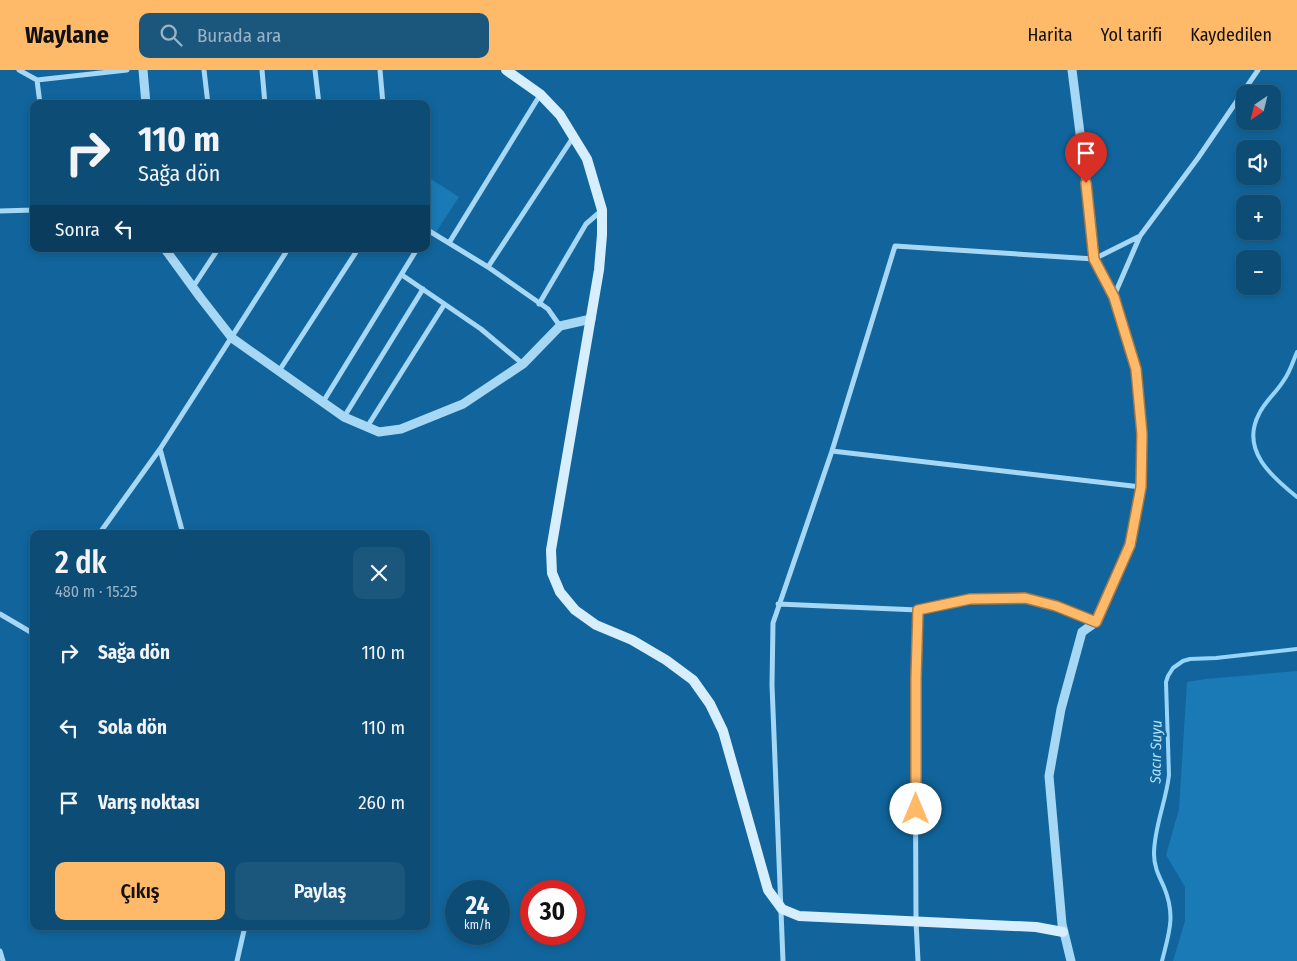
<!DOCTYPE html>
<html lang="tr">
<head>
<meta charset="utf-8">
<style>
  :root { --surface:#0d4c75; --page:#1b567d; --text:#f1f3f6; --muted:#9ab4c5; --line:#2d6387; --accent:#ffba69 }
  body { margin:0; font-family:"Fira Sans Condensed",sans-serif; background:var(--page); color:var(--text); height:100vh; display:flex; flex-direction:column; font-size:19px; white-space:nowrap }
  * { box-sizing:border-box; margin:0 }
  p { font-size:16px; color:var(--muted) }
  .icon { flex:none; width:28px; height:28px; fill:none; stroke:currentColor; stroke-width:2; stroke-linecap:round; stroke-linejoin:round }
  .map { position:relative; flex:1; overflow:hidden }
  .drawer { position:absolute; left:30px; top:460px; width:400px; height:400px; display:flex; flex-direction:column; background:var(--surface); border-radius:10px; box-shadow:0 2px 8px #0003,0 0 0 1px var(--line) }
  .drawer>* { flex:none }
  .top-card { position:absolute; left:30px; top:30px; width:400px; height:152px; border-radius:10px; box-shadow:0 2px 8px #0003,0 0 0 1px var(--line); background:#0d4c75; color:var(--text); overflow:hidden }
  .needle { width:32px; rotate:215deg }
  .buttons { position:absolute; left:1236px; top:15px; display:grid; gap:10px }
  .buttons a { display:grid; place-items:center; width:45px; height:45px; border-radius:10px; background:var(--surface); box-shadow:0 2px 8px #0003,0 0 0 1px var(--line); font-size:25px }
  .speed { position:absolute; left:445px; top:810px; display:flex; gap:10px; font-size:25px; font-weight:700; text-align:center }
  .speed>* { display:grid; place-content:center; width:65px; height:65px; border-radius:50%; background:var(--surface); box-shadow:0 2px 8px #0003,0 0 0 1px var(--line); line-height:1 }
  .speed small { font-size:12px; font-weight:400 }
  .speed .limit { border:8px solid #d22; background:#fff; color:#111 }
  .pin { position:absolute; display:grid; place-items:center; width:42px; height:42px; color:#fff; margin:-51px -21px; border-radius:50% 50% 50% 0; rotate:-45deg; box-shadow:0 0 5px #0007 }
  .pin .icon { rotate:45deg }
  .me { position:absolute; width:55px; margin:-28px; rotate:0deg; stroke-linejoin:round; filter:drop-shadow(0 0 4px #0008) }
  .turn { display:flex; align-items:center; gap:18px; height:105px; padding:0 25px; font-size:22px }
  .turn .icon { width:65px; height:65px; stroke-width:2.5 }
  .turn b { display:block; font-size:35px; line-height:42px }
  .then { display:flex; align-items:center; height:48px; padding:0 25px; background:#0003; gap:10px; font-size:19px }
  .round { display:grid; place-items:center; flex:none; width:52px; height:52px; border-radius:10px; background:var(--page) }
  .overview { display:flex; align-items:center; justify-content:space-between; height:85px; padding:0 25px }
  h1 { font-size:30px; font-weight:600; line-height:38px }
  .action { display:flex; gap:10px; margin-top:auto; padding:10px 25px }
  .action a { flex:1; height:58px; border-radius:10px; background:var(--accent); color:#111; font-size:20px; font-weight:600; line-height:58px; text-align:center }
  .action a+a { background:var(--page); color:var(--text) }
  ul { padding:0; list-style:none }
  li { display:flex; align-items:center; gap:15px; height:75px; padding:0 25px }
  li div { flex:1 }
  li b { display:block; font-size:19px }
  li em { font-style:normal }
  header { display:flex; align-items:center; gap:30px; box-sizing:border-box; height:70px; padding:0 25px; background:var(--accent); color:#111 }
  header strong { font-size:24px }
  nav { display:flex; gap:28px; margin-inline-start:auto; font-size:18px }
  .search { width:350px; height:45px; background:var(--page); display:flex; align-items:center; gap:12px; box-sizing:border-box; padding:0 18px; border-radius:10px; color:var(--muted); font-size:19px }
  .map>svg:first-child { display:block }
  .green { fill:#197ab6 }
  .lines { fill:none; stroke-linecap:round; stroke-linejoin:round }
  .stream { stroke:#98d4f7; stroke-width:4 }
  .minor { stroke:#a6d7f4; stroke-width:5 }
  .tertiary { stroke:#a6d7f4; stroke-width:9 }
  .secondary { stroke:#d6eefd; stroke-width:10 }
  .route-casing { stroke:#a67944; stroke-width:12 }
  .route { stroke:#ffba69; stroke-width:9 }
  .labels { text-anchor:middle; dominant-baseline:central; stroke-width:5; stroke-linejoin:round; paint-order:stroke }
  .water-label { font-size:15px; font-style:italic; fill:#b3e0fb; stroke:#11659c }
</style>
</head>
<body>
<header>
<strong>Waylane</strong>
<div class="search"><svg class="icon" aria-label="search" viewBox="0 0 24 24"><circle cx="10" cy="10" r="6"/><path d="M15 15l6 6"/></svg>Burada ara</div>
<nav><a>Harita</a><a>Yol tarifi</a><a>Kaydedilen</a></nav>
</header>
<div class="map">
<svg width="1297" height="891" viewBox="0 0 1297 891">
  <rect width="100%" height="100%" fill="#11659c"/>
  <path class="green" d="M426,106L459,127L436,162L426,156Z
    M1297,601V891H1173L1185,851V817L1166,785L1179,739L1187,612L1206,609Z"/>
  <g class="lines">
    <path class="stream" d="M1297,282C1293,291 1290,302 1284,310C1277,322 1265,331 1259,344C1240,380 1272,407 1297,427
      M1162,891C1169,863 1176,846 1164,817C1159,806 1154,797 1154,784C1154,757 1166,732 1169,705L1166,612L1168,606L1173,598L1183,591L1190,589L1216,588L1297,579"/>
    <path class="minor" d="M19,0L37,10L127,0
      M204,0L208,34
      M262,0L265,34
      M315,0L319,34
      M380,0L383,34
      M37,10L40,34
      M0,141L34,140
      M426,159L488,197L548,239L560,256
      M449,173L540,25
      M488,197L574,66
      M402,205L481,259L523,294
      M193,217L218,179
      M1114,226L1140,166
      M539,234L586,154L601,141
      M279,301L358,179
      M323,332L417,179
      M344,347L423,219
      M367,357L444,235
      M832,381L1141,417
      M99,464L160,379
      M183,464L160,379L288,179
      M778,534L918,540L970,529L1025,528L1056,535L1096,552
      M0,544L34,564
      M0,881L3,891
      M237,891L245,856
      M783,891L772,615L773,553L832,381L895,176L1094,189L1140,166L1198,88L1258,0
      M918,891L916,851L915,608L918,540"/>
    <path class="tertiary" d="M143,0L146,34
      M165,179L200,227L232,268L344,347L379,362L401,359L463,334L523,294L560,256L591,249
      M1071,891L1062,854L1049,706L1061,639L1082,562L1096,552L1130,475L1141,417L1142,364L1136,299L1114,227L1094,189L1091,150L1072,0"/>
    <path class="secondary" d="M506,0L540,24L560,45L587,89L602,140V165L599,200L551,480L552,503L560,522L575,540L596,555L632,570L666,590L693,610L710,634L723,661L768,820L782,839L799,846L1036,857L1063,862"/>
  </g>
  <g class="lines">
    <defs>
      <path id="route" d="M916,739V608L918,540L970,529L1025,528L1056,536L1096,552L1130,475L1141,417L1142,364L1136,299L1114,227L1094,189L1086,113"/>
    </defs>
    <use href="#route" class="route-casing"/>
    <use href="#route" class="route"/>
  </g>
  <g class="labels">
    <g class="water-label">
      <text transform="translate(1156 682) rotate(-89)">Sacır Suyu</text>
    </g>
  </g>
</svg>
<div class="buttons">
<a><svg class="needle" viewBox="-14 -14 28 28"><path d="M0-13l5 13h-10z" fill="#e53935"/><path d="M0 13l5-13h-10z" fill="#9ab4c5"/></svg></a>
<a><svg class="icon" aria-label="sound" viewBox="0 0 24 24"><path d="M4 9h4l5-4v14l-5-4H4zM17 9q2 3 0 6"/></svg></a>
<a>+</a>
<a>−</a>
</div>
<div class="speed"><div>24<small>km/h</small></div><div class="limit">30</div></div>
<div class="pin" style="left:1086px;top:113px;background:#d93025"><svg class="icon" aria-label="arrive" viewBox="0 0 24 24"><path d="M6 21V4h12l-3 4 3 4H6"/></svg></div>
<svg class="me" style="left:916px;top:739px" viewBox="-20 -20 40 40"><circle r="19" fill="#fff"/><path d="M0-13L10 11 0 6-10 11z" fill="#ffba69"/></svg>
<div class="top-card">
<div class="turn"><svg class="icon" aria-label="right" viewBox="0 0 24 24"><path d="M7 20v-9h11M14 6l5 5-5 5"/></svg><div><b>110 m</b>Sağa dön</div></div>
<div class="then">Sonra<svg class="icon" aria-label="left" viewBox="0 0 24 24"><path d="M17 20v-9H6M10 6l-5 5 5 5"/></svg></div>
</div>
<section class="drawer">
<div class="overview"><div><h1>2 dk</h1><p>480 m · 15:25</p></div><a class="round"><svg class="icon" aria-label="close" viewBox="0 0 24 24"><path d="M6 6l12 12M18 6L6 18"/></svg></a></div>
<ul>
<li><svg class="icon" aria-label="right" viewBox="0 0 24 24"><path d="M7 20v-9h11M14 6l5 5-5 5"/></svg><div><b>Sağa dön</b></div><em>110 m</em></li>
<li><svg class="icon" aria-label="left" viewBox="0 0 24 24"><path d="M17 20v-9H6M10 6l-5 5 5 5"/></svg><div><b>Sola dön</b></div><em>110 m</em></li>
<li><svg class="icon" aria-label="arrive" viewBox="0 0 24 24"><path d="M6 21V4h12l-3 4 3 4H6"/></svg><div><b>Varış noktası</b></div><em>260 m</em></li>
</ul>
<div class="action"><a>Çıkış</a><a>Paylaş</a></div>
</section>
</div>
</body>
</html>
